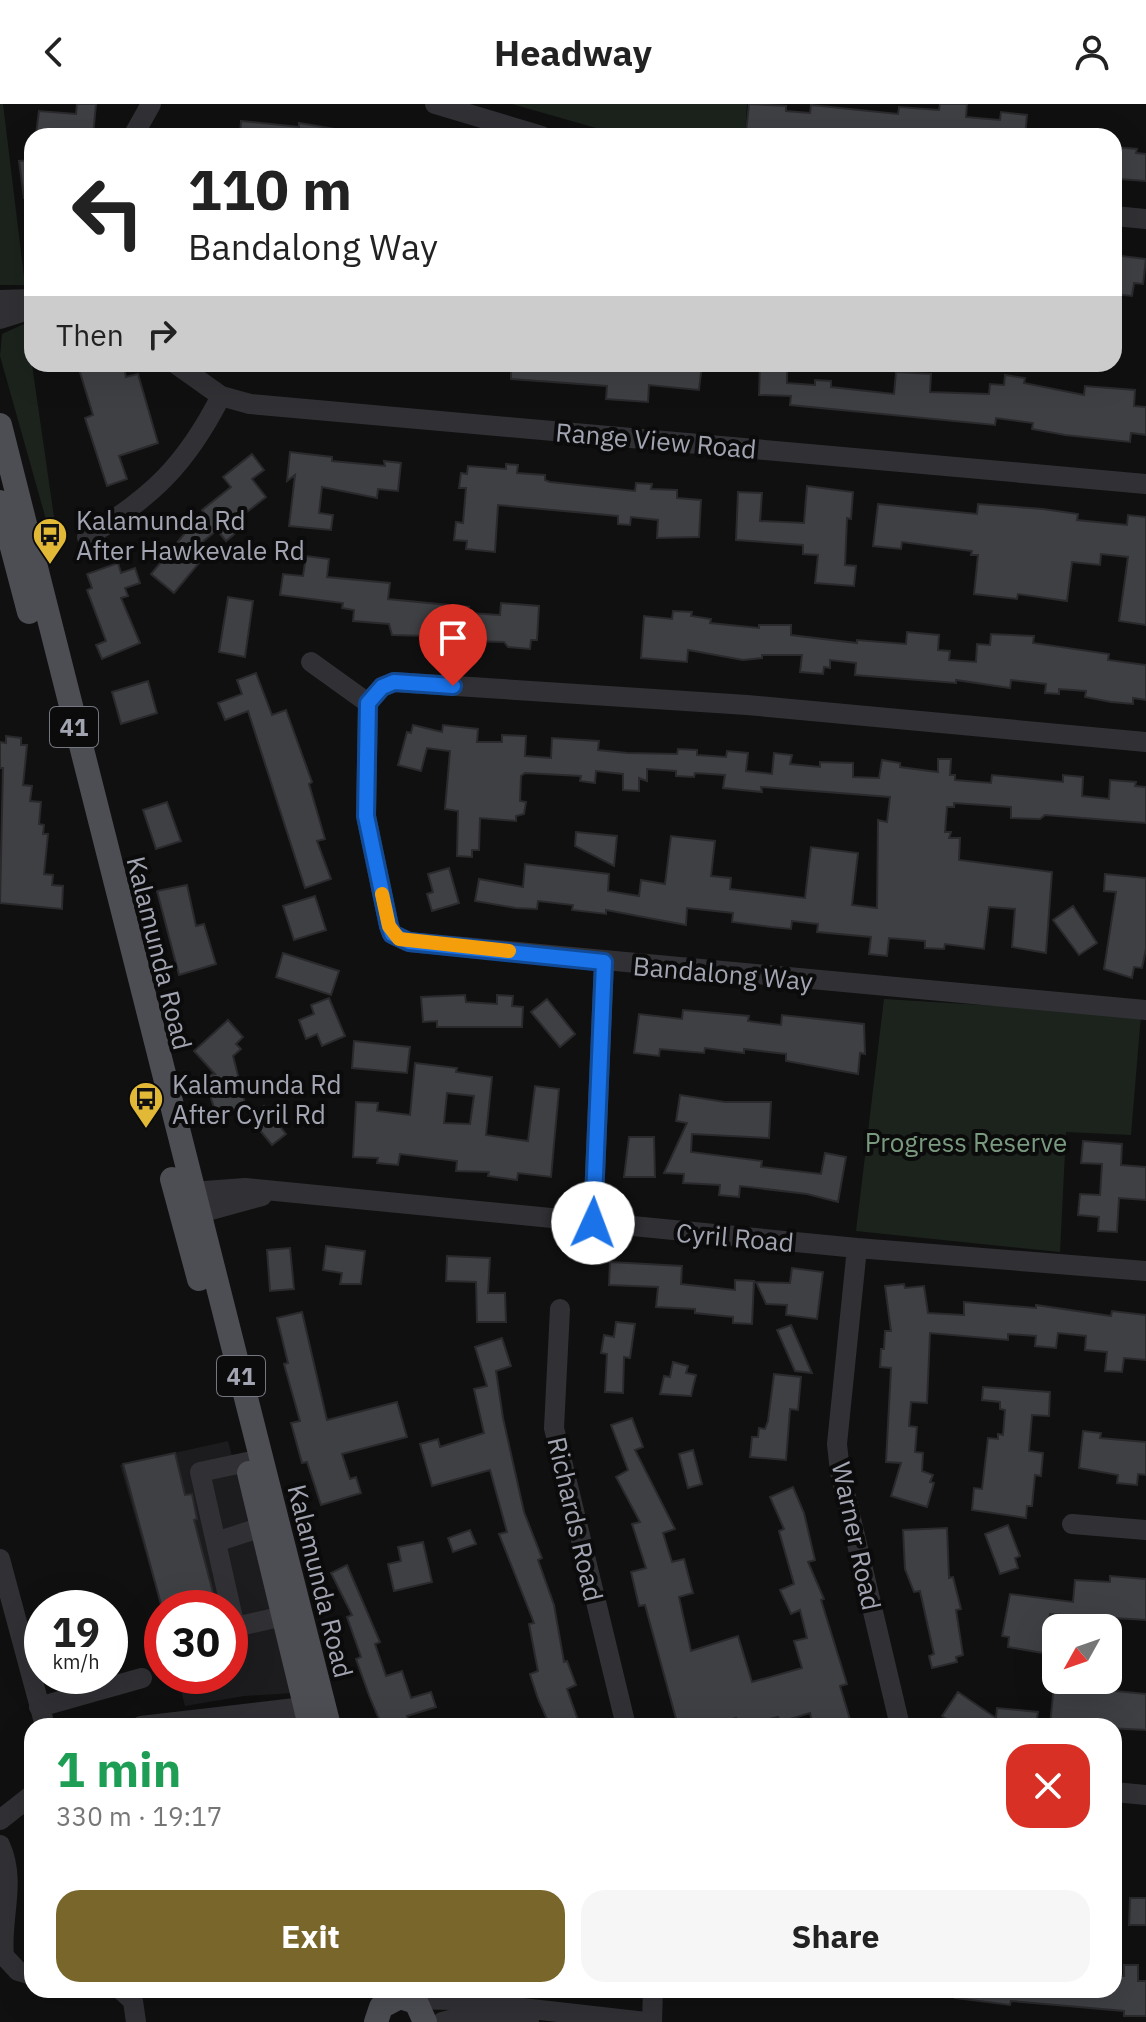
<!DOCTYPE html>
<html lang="en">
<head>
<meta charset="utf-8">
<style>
  :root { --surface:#fff; --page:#f6f6f6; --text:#222; --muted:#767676; --accent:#78662b }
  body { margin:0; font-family:"IBM Plex Sans",sans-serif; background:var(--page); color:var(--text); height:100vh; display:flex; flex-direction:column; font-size:30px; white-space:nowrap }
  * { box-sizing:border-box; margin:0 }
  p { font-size:26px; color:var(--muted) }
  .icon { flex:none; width:44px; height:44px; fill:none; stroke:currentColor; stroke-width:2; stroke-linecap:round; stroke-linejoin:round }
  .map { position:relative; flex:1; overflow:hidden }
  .side { position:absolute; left:24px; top:1614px; width:1098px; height:280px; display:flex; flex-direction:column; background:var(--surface); border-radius:24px; box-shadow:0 8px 32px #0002 }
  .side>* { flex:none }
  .top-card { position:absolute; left:24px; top:24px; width:1098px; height:244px; border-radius:24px; box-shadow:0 8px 32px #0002; background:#fff; color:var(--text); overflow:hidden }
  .needle { width:52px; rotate:230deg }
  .fabs { position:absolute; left:1042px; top:1510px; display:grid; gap:16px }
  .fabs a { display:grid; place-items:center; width:80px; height:80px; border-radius:16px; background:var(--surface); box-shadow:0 8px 32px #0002; font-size:40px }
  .speed { position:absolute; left:24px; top:1486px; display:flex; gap:16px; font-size:40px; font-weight:700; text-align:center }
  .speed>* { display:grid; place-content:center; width:104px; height:104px; border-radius:50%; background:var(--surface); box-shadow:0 8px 32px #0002; line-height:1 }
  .speed small { font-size:20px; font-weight:400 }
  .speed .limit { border:12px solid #d22; background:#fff; color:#111 }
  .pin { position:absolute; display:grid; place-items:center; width:68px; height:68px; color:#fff; margin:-82px -34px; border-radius:50% 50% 50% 0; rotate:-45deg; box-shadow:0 0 8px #0007 }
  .pin .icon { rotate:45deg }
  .me { position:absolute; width:88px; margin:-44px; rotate:2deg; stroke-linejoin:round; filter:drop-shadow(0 0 6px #0008) }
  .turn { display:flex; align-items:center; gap:28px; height:168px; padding:0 32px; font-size:36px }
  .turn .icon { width:104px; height:104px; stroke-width:2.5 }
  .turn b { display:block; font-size:56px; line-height:68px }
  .then { display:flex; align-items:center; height:76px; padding:0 32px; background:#0003; gap:16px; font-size:30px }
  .round { display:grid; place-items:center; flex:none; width:84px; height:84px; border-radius:24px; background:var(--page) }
  .headline { display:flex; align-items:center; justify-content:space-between; height:136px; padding:0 32px }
  h1 { font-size:48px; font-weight:700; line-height:60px; color:#1e9e55 }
  .action { display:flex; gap:16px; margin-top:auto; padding:16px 32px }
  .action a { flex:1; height:92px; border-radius:24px; background:var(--accent); color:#fff; font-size:32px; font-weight:700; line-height:92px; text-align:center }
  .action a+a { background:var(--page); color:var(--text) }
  header { display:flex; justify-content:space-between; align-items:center; height:104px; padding:0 32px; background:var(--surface); font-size:36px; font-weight:700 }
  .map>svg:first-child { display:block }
  .built { fill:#1c1c1e }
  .green { fill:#1c231d }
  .building { fill:#3f4044; stroke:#2a2a2d; stroke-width:2; fill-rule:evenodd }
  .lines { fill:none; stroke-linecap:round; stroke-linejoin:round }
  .minor { stroke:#313135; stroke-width:20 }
  .major { stroke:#4d4e54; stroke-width:24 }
  .route-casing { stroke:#114b97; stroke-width:20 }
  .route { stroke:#1a73e8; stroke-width:14 }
  .slow { stroke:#f59e0b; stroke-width:14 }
  .labels { text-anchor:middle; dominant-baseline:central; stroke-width:8; stroke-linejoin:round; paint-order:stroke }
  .shield { fill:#0b0b0c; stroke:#757780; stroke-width:2 }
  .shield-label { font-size:24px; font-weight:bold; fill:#a2a5b1 }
  .street-label { font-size:26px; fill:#a2a5b1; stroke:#0b0b0c }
  .poi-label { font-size:26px; fill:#a2a5b1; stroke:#0b0b0c; text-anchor:start }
  .park-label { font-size:26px; fill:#7a9a7f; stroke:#0b0b0c }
</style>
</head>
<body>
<header><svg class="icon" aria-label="back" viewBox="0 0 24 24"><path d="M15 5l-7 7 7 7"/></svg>Headway<svg class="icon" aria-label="person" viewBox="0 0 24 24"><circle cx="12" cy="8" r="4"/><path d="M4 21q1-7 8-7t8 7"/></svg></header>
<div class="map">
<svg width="1146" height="1918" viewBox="0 0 1146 1918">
  <rect width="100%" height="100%" fill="#101011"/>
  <path class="built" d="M228,1337L294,1589L244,1592L185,1602L177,1572H230V1504L162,1506L120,1361Z"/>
  <path class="green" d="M0,0H3L25,181H0Z
    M512,0H747L745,32H624Z
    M26,219L58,441L54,444L0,252L2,230Z
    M884,895L1141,911L1131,1031L1066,1028L1060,1148L856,1127Z"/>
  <path class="building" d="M77,0H96L93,32L36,31L39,7L76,10Z
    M749,0L786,2V7L810,9L811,1L898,10L899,3L939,6L940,0H967L966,13L1000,16L1001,8L1027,11L1025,32H788L746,28Z
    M241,17L299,23V19L335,25L334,32H240Z
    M1114,43L1137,45L1136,49L1146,50V77L1119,75L1121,58L1114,57Z
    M32,56V94H24L19,57Z
    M1114,151L1146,155L1143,180L1134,179L1132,192L1114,190Z
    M96,260H123L126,273L138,270L158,339L119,352L127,375L107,382L85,314L93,311L79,265Z
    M511,260L674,263V260H702L699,286L649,281L648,298L606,295L607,282L511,275Z
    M760,260H787V279L815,281V276L831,277V283L894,290L896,268L931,270L930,288L989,290L990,280L1004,281L1005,271L1025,274L1024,279L1084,291L1085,282L1135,286L1134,302L1146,303V331L1131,329L1130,338L1065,331L1032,325L1033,319L996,314L995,321L790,301L791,292L759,291Z
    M290,348L332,353V357L385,362L384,357L401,359L398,387L378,385L377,394L322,383L319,409L333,411L331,426L289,422L295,371L287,377Z
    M252,350L264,366L252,375L266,393L238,415L244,422L226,437L217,426L194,445L204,453L174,489L151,470L185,429L206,411L202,406L231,383L223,373Z
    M506,360L518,361L517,369L545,371V376L550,378L635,387L636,379L652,380L651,385L677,386V394L701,396L699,433L657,434L658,416L631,413L630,421L618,420V412L498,401L495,448L466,445L467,437L454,436L456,418L463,419L466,384H459L461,369L467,370L468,362L506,365Z
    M807,382L853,388L851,415L847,414L845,461L856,462L854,482L815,479L818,451L803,450V441L736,436L738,388L762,389L760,417L804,419Z
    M878,400L977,410L978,400L1043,405L1078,410L1077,416L1127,421L1128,411L1146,413V521L1119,517L1128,453L1101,450L1100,461L1072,458L1067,497L1018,490L1017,495L974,490L978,451H971L972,447L902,438L901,445L873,442Z
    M306,452L329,455L327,473L390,479L388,495L469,503L468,509L500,511L501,499L539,502L537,536H531L530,545L508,543L504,538L463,537V533L392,531L389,520L353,517L354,506L342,504L343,499L280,491L283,470L303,472Z
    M118,459L121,469L135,464L140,479L125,484L128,492L121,494L140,539L102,555L96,541L106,537L87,486L92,484L87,470Z
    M228,493L253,497L245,553L219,548Z
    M673,507L692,508L691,512L711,515L710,519L759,524V521H791V531L857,539V536L906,540L907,528L939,531L938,546L950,547L949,556L976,558L977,540L990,541L991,530L1034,532L1033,539L1109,550L1108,556L1146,561V596L1133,594V600L1111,598L1085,593L1086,587L1059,585V590L1045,589L1046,580L1011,576L1010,584L956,576V579L855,571L856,559L830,556V564L824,563L823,570L800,568L802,551H762V554L743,556L688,546L687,558L641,554L644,512L672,515Z
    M256,569L272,611L286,606L312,678L309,680L325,735L317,737L331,775L305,784L248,607L225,616L218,599L242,590L237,576Z
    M148,577L157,609L121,620L112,588Z
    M413,621L442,628L443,621L478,625L477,638H502V631L526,632L525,652L551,654L552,634L599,637L598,646L627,649L677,650L678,645L697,646V651L726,653L727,647L748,649L746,667L772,670L774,649L792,651L790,660L820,663V658L853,659V673L879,674L882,656L900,659V663L938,668V655H951L950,671H955V676L991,679L992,671L1063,678V671L1083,673L1082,692L1109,695L1110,676L1136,678L1135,682L1146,683V719L1045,711L1040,715L1011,714V703L954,699V703H947L945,728H951L949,734H960L959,756L1052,768L1046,849L1012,843L1015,805L989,803L984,845L945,840L944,845L925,844V837L889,834L887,852L869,850L871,833L817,828L818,820L792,817L791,825L771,823L732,818L733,809L687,804L686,821L606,806V810L572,806L573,801L538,797L537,805L516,804L475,797L479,775L523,783L525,760L609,770L608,787L639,792L641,776L665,780L671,732L715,737L711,772L731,774L730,785L805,794L811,743L858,749L852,801L877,804L878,716L887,718L890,693L761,683L762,688L723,684L725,671L695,669L694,673L676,672V667L647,665V677L639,674V687L623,686V670L596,667L595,679L580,677L581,672L525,669L521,672L520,697L526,698L524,710L516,712V717L480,714L479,746H472V753L457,752L458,707L445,705L450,647L427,644L421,667L398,661L407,628L411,629Z
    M6,632L21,634V641H27L23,681L32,682L30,697L41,698L39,720L44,721L43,730H48L44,770L53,771L52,781L63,782L62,805L0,799L3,664H0V638L6,639Z
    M167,698L181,737L156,745L143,706Z
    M576,728L617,732L614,762L575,742Z
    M449,764L459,799L432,807L427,790L433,788L428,770Z
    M1105,770L1146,774V845L1142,864L1134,863L1132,874L1104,865L1116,788L1104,787Z
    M187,781L196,822L204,820L216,860L179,871L157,787Z
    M315,792L326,826L294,836L283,802Z
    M1073,802L1097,839L1079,851L1053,816Z
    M283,849L339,867L331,891L276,873Z
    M465,891L466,898L497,900V891L513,892L512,902L523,903L522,923H437V917L423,918L421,893Z
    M329,894L345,932L322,942L317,930L306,935L299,916L314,910L311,901Z
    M547,895L575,930L560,943L531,908Z
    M683,906L749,912L748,917L781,921L782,911L864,920L865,950L860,949L858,970L786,957V950L744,945V949L705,944L704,949L660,945L659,952L634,949L639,910L682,915Z
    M228,916L243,933L236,940L241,945L233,952L246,1003L216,1010L204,972L215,970L194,947Z
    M354,937L410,943L407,969L352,964Z
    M415,959L457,964L456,968L492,973L486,1031L528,1037L535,982L559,985L551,1073L518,1069L517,1076L488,1072L489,1068L456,1067L457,1057L400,1050L398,1061L377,1059L378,1054L353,1053L356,998L378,999L377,1007L410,1011ZM447,989L474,992L470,1020L444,1019Z
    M680,991L725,998H771L769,1034L692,1030L691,1048L762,1057L761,1063L821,1070L825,1049L846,1053L838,1098L807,1090L740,1082L739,1093L719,1091L720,1081L683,1079L684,1070L664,1069L687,1019L676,1017Z
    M264,1002L286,1030L272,1041L249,1013Z
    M629,1033H654L655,1073H624Z
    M1083,1037L1122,1040L1121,1061L1146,1063V1096L1119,1094L1117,1128L1098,1127L1099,1113L1078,1111L1080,1090L1100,1091L1102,1060L1081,1059Z
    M326,1142L365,1147L361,1180H340L342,1169L323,1166Z
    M290,1144L294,1185L270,1187L267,1146Z
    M447,1152L490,1154L488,1189H505L506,1218H477L476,1178L446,1177Z
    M610,1158L682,1162L681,1180L735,1186V1176L754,1177L752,1220L733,1219V1213L695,1209V1205L656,1203L658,1183L609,1181Z
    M792,1164L823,1168L817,1215L786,1211L787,1201L766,1200L756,1178L790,1179Z
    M904,1180L905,1184L924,1182L928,1209L964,1211V1198L1036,1204V1201L1111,1212L1112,1207L1146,1211V1256L1124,1254L1122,1268L1105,1267L1107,1248L1085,1246L1086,1232L1058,1229L1056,1244L1035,1242L1036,1232L1008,1230V1236L930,1229L927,1299L911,1298L909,1322L917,1323L915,1348L923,1349L922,1367L933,1371L930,1378L934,1379L927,1403L891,1392L901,1359L886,1358L891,1264L880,1263L881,1245H884L885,1227H891L885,1182Z
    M302,1208L327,1316L397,1298L407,1333L342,1350L350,1375L356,1373L361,1389L321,1401L307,1358L302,1359L291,1319L300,1317L284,1260L288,1259L277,1214Z
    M616,1218L635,1220L630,1254L624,1253L623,1289L605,1288L607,1250L601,1249L604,1231L614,1233Z
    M791,1221L812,1269L795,1267L777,1226Z
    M502,1234L511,1262L496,1267L503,1314L524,1408L542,1454L538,1456L554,1501L564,1558L567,1557L576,1581L567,1585L580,1622H550L538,1595L530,1570L538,1567L529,1520L534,1519L499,1430L507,1428L490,1366L432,1382L420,1340L438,1335L440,1343L484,1329L474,1285L487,1282L475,1243Z
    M673,1258L688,1262L686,1269L696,1271L691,1292L660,1290L664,1272L670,1273Z
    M774,1270L801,1273L798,1306L790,1305L786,1356L750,1353L752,1333H758L759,1324L765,1325L768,1317Z
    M983,1283L1050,1288L1049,1312L1032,1311L1029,1347L1043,1349L1041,1372L1035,1371L1032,1402H1027L1026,1414L972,1406L974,1384L982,1385L988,1334L998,1335V1330L1003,1331L1005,1306L1000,1305V1298L982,1296Z
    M632,1314L643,1343L635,1346L675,1425L663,1429L672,1458L684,1455L693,1489L679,1493L691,1547L738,1532L752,1578L802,1564L794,1537L807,1534L800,1506L791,1510L780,1486L794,1480L779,1427L784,1425L770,1393L793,1383L804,1409L815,1456L808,1458L824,1495L821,1496L847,1580L840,1582L852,1622H813L810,1609L780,1618L778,1613L740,1622L736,1614L709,1622H678L645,1501L639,1502L631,1468L646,1464L632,1420L640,1418L616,1373L628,1366L611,1321Z
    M1083,1327L1101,1329L1100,1334L1146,1338V1371L1138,1370L1137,1381L1117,1379L1118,1371L1079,1364Z
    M693,1346L702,1380L688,1384L679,1350Z
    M175,1349L185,1391L192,1390L197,1415L194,1416L217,1504H162L123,1360Z
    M1008,1421L1020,1452L1015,1454L1018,1464L1000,1470L985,1430Z
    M947,1424L949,1474L953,1473L961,1505L956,1506L963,1551L956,1553L957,1558L932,1564L929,1552L934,1550L920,1487L914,1488L905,1465L903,1426Z
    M470,1426L476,1440L453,1448L448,1434Z
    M423,1438L432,1478L394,1487L388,1460L401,1457L398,1443Z
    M347,1461L380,1538L375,1540L386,1572L402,1567L411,1594L431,1588L436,1603L407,1612L410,1622H382L370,1594L356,1555L361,1553L347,1513L352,1511L331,1469Z
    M1110,1472L1146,1475V1516L1050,1510L1043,1549L1008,1543L1009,1533L1002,1532L1010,1490L1073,1498L1075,1476L1110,1478Z
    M1054,1581L1146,1590V1626L1050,1621Z
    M958,1588L996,1614L997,1604L1038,1608L1036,1622H957L942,1612Z
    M1130,1794H1146V1821H1129Z
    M1124,1861H1138V1877H1146V1912H1124V1907L1011,1897L1010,1901L955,1894L956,1886H1114V1872H1124Z"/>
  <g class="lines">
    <path class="minor" d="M435,0L542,32
      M133,32L151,0
      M1114,112L1146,115
      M0,196L32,195
      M0,215L32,205
      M176,260L221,292L250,300L1146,380
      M87,433C152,393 186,361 221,292
      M311,558L368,599
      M1146,638L747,601L394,578L382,583L368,599L366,712L389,822L392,830L409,838L1146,906
      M178,1089L245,1084L857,1144L1146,1167
      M185,1113L262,1092
      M593,1119L604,858
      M857,1144L837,1340L840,1368L900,1622
      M560,1205L554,1324L626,1622
      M247,1358L200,1368L235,1523L284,1512
      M1072,1420L1146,1426
      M216,1438L262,1423
      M0,1455L45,1622
      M39,1603L142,1574
      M141,1622L320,1601
      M1114,1688L1146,1691
      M0,1716L32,1691
      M0,1741C17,1778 0,1815 4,1852L18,1867L32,1871
      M121,1886L133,1897L136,1918
      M412,1895L452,1896L646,1918
      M442,1918L466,1912L529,1918
      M652,1918L653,1886"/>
    <path class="major" d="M0,321L329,1622
      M0,398L29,508
      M172,1075L199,1175
      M249,1369L310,1622
      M376,1918L381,1903L400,1893L416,1898L425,1918"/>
  </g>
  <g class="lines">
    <defs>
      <path id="route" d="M453,582L394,578L382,583L368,599L366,712L389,822L392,830L409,838L604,858L593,1119"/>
    </defs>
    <use href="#route" class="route-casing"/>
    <use href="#route" class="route"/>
    <path class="slow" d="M382,790L389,822L399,835L509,847"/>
  </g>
  <defs>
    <symbol id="bus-pin" viewBox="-11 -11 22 30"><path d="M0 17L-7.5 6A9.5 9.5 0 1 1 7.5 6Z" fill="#e2b936" stroke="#0b0b0c"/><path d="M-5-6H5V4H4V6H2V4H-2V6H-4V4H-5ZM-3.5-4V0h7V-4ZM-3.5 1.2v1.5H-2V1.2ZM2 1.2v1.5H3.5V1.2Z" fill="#111"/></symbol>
  </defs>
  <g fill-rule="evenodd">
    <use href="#bus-pin" x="30" y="411" width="40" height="54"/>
    <use href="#bus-pin" x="126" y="975" width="40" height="54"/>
  </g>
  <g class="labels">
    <g class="shield">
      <rect x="50" y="603" width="48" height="40" rx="6"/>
      <rect x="217" y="1252" width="48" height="40" rx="6"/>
    </g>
    <g class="shield-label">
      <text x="74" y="623">41</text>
      <text x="241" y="1272">41</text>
    </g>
    <g class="street-label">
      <text transform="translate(656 336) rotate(5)">Range View Road</text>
      <text transform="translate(160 849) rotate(76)">Kalamunda Road</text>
      <text transform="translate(723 869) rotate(5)">Bandalong Way</text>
      <text transform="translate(735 1133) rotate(5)">Cyril Road</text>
      <text transform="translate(576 1415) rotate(77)">Richards Road</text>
      <text transform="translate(857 1432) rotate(78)">Warner Road</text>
      <text transform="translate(321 1477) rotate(76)">Kalamunda Road</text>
    </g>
    <g class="poi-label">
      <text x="76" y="416">Kalamunda Rd<tspan x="76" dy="30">After Hawkevale Rd</tspan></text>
      <text x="172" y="980">Kalamunda Rd<tspan x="172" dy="30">After Cyril Rd</tspan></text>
    </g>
    <g class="park-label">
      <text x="966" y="1038">Progress Reserve</text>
    </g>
  </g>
</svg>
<div class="fabs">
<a><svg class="needle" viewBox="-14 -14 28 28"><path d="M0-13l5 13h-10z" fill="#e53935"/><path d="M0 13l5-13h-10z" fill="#767676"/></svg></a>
</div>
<div class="speed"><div>19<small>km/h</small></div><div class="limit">30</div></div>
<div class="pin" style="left:453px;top:582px;background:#d93025"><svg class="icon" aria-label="arrive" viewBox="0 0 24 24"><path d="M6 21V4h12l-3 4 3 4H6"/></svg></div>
<svg class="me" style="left:593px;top:1119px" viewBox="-20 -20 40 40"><circle r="19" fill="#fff"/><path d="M0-13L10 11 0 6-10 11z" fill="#1a73e8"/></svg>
<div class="top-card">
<div class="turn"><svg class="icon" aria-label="left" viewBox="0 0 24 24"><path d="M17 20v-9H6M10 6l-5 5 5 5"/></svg><div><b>110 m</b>Bandalong Way</div></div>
<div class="then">Then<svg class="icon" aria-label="right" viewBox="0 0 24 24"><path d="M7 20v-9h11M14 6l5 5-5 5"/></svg></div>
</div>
<section class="side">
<div class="headline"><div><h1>1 min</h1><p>330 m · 19:17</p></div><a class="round" style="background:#d93025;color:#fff"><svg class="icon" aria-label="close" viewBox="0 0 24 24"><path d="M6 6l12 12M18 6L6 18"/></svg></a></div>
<div class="action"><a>Exit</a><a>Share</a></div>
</section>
</div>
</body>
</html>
